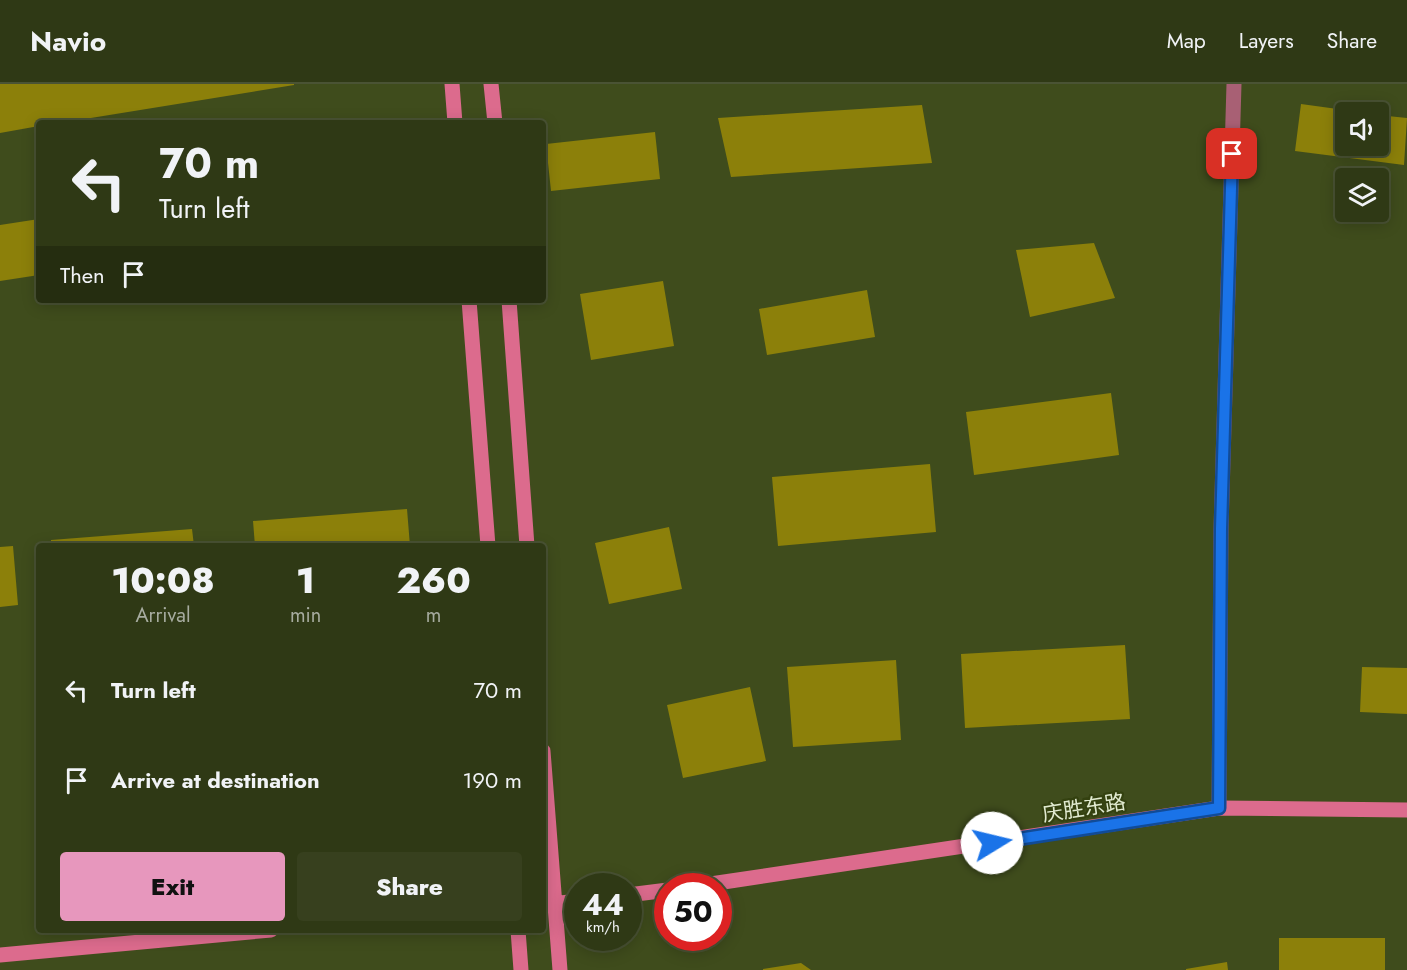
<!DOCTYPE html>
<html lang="en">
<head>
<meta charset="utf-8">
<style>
  :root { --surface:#2f3915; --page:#37401e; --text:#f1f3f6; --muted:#a7aca0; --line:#4a5334; --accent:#e797bd }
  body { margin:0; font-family:Jost,"Noto Sans SC",sans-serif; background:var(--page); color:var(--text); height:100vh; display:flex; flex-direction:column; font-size:22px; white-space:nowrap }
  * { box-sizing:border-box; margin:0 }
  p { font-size:20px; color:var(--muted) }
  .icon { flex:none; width:33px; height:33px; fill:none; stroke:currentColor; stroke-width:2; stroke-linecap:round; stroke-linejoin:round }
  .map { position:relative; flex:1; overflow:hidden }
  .sheet { position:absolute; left:36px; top:459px; width:510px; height:390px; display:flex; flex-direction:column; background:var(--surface); border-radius:6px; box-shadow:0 3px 15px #0003,0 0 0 2px var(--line) }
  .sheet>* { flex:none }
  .guide { position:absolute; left:36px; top:36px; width:510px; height:183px; border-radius:6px; box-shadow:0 3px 15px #0003,0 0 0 2px var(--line); background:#2f3915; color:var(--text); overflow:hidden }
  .fabs { position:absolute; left:1335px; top:18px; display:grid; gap:12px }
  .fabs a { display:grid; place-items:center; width:54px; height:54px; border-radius:6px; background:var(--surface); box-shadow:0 3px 15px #0003,0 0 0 2px var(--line); font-size:30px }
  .speed { position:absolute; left:564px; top:789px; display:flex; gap:12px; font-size:30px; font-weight:700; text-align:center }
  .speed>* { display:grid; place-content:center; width:78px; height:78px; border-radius:50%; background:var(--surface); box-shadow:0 3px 15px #0003,0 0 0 2px var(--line); line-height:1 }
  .speed small { font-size:15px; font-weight:400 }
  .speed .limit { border:9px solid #d22; background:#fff; color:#111 }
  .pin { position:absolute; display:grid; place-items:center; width:51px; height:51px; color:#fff; margin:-26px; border-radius:12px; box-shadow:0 3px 9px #0006 }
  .me { position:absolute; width:66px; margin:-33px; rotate:81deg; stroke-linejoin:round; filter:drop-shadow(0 0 4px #0008) }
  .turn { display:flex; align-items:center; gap:21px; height:126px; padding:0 24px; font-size:27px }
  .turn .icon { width:78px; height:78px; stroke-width:2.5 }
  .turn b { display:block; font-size:42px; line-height:51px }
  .then { display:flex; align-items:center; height:57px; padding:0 24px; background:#0003; gap:12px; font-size:22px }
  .eta { display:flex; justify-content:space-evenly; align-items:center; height:102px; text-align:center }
  .eta b { font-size:36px; font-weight:800; line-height:42px }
  .cta { display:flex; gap:12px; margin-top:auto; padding:12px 24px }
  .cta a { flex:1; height:69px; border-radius:6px; background:var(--accent); color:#111; font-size:24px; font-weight:800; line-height:69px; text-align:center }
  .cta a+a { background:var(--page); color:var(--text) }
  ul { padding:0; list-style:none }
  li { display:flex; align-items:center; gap:18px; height:90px; padding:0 24px }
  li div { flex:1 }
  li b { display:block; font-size:22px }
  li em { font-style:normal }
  header { display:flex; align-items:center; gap:36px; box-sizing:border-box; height:84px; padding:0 30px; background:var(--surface); border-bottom:2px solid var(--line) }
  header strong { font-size:28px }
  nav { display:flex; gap:33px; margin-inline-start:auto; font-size:21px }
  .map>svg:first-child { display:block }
  .building { fill:#8c800a }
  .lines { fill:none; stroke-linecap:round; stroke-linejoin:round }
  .tertiary { stroke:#a86074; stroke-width:15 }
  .secondary { stroke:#dc6b8d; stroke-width:15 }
  .route-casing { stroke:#114b97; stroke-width:15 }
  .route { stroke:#1a73e8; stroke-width:10 }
  .labels { text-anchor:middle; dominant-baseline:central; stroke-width:4.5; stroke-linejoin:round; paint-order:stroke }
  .street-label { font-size:21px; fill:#e1ead0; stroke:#344110 }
</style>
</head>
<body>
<header>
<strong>Navio</strong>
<nav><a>Map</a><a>Layers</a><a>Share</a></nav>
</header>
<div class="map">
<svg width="1407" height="886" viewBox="0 0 1407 886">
  <rect width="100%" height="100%" fill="#3f4c1c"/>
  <path class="building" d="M0,0H294V1L60,39H39V42L0,49Z
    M1301,20L1352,27L1346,28V62H1378V31L1407,34L1404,81L1295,67Z
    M922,21L932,79L731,93L718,34Z
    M655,48L660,95L551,107L546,60Z
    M39,135V191L0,197V141Z
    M1094,159L1115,214L1030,233L1016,166Z
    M663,197L674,262L591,276L580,210Z
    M867,206L875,253L767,271L759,225Z
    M1111,309L1119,371L974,391L966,328Z
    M930,380L936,448L778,462L772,393Z
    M407,425L410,462H255L253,437Z
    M669,443L682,505L609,520L595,459Z
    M192,445L194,462H51V456Z
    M13,462L18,521L0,523V463Z
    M1125,561L1130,635L965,644L961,570Z
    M896,576L901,656L793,663L787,583Z
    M1362,583L1407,584V630L1360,628Z
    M750,603L766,677L683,694L667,621Z
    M1279,854H1385V886H1279Z
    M1227,878L1228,886H1186V885Z
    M801,879L811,886H763V885Z"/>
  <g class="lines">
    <path class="tertiary" d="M1219,724L1221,445L1234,0"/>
    <path class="secondary" d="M452,0L455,39
      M491,0L495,39
      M469,216L488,462
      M509,216L527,462
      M543,667L560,886
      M697,802L1219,724L1407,726
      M628,811L668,806
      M543,821L578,817
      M518,846L521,886
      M0,871L271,846"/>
  </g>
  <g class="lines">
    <defs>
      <path id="route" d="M992,759L1219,724L1221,445L1232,70"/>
    </defs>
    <use href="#route" class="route-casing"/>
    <use href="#route" class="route"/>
  </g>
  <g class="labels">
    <g class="street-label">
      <text transform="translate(1084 724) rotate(-9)">庆胜东路</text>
    </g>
  </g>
</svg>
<div class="fabs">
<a><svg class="icon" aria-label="sound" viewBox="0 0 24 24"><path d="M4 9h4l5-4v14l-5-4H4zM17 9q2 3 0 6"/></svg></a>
<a><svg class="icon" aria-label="layers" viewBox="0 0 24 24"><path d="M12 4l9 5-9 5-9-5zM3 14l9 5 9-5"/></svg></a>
</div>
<div class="speed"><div>44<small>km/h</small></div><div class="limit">50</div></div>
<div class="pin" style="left:1232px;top:70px;background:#d93025"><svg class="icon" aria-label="arrive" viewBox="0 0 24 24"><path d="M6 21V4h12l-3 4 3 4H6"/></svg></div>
<svg class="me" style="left:992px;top:759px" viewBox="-20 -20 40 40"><circle r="19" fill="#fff"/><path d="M0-13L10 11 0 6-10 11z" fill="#1a73e8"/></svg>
<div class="guide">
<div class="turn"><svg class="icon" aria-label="left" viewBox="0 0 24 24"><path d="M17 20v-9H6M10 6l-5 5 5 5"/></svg><div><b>70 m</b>Turn left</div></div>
<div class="then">Then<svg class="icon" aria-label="arrive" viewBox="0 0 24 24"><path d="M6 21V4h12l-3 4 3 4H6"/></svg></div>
</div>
<section class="sheet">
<div class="eta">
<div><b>10:08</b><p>Arrival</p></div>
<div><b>1</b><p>min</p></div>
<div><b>260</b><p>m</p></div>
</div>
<ul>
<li><svg class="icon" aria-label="left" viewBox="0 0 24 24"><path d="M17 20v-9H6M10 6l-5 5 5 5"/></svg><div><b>Turn left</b></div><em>70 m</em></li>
<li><svg class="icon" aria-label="arrive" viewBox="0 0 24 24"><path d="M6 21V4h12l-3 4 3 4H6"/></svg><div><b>Arrive at destination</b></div><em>190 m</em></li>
</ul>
<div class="cta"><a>Exit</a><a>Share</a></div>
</section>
</div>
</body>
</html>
